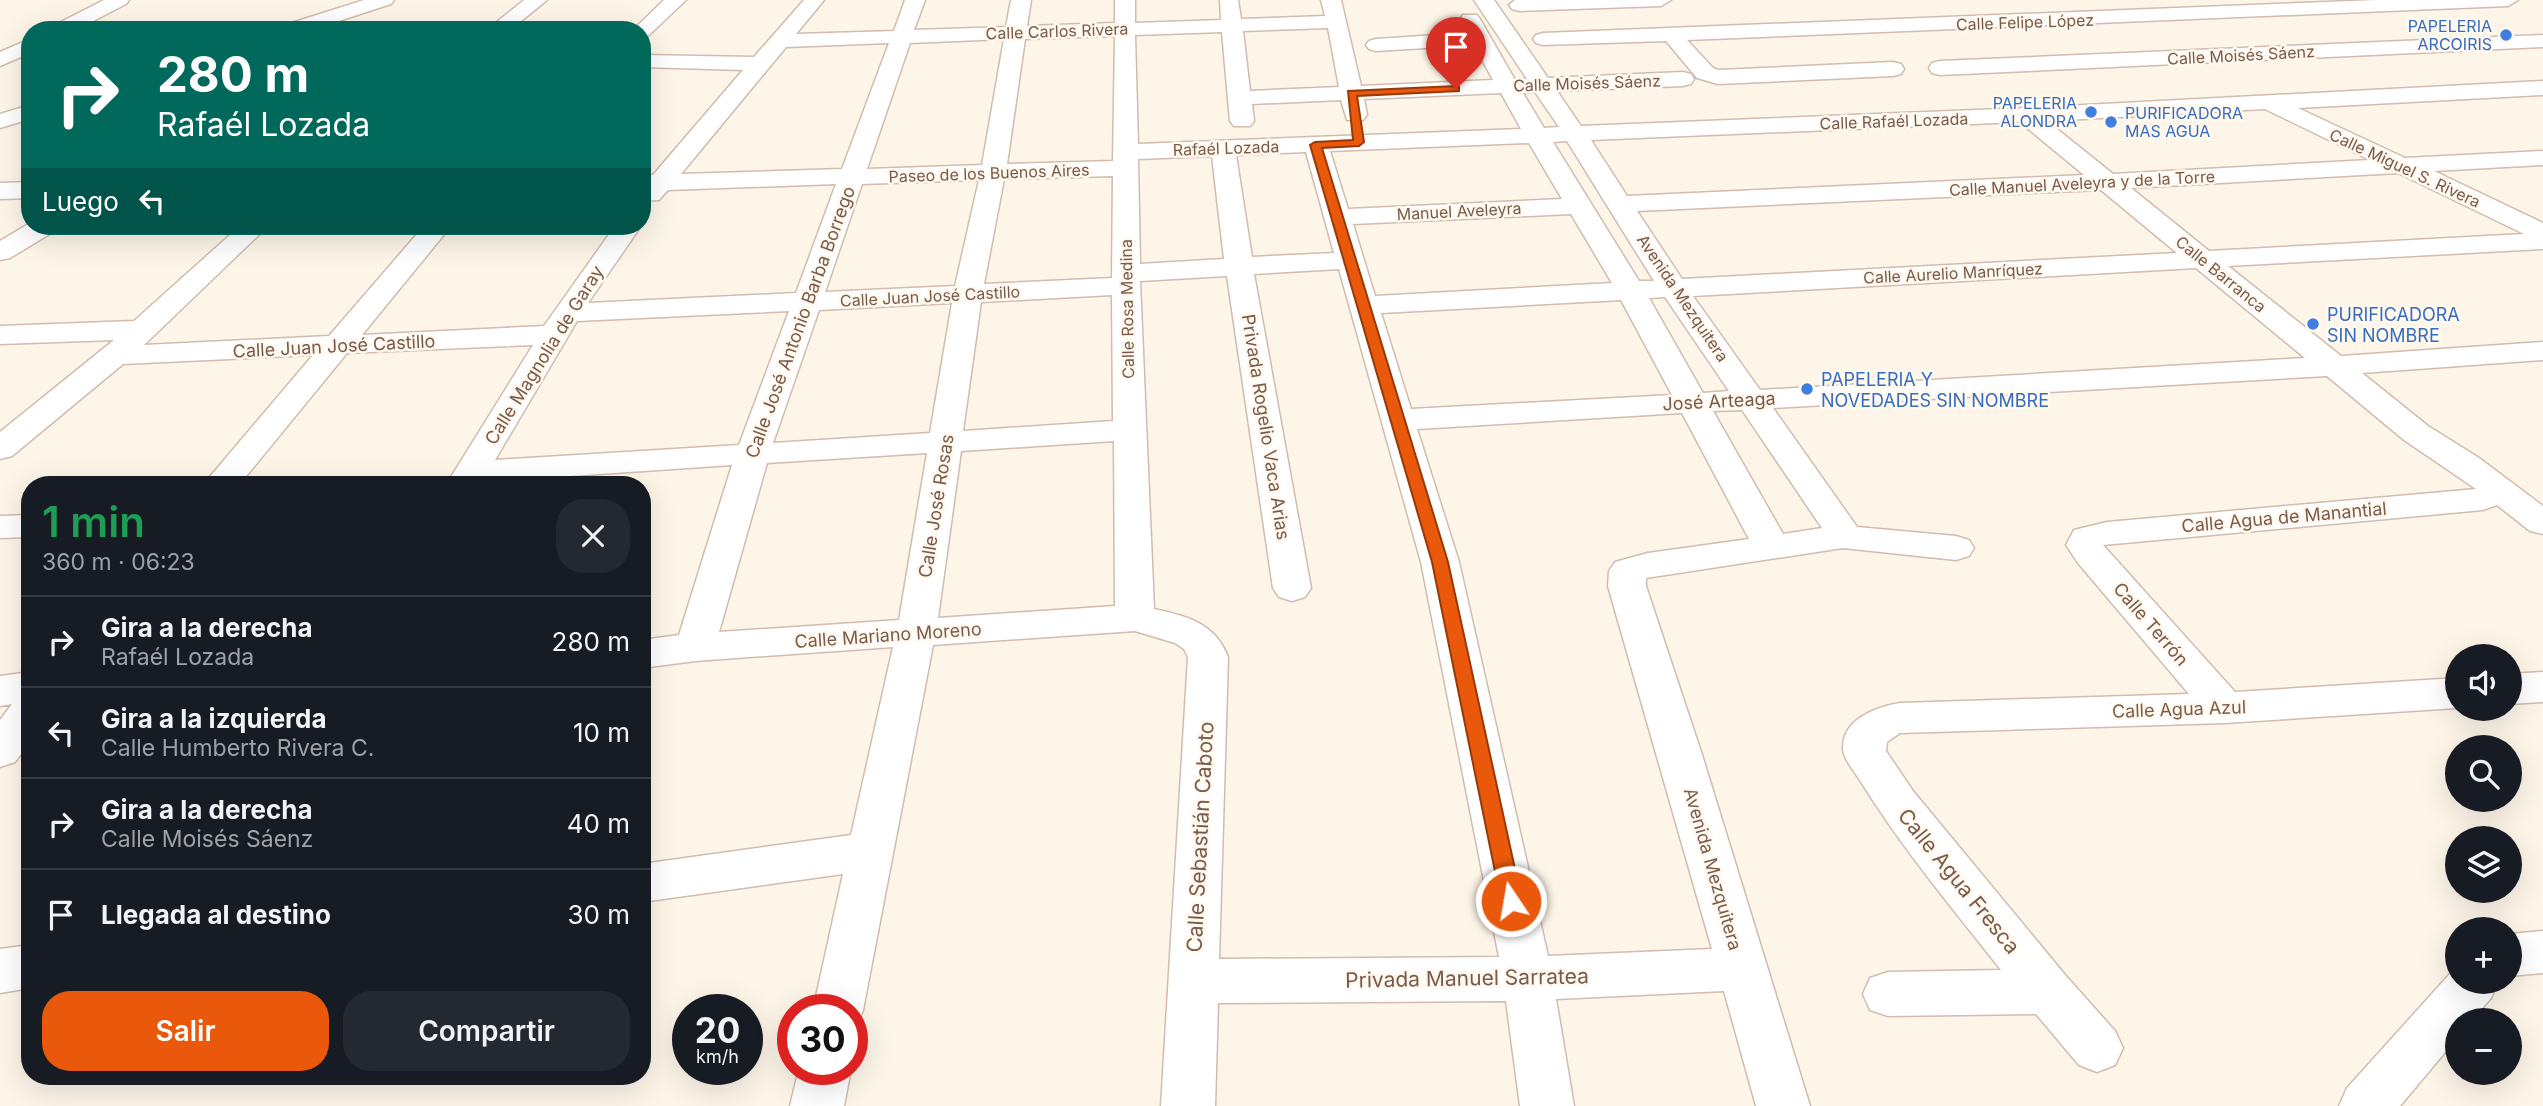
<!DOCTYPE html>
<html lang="es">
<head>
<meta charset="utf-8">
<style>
  :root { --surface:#171b24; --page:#242831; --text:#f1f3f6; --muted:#9ea1a6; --line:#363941; --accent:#ea580c }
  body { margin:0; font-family:Inter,sans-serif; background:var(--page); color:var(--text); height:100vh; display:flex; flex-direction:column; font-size:26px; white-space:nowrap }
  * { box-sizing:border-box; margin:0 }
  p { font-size:23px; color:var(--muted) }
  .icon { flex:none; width:38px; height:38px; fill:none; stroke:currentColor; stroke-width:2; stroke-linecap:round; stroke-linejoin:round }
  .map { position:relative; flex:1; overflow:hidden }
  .side { position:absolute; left:21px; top:476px; width:630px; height:609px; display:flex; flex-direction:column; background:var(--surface); border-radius:28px; box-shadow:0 7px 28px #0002 }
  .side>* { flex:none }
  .hud { position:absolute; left:21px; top:21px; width:630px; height:214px; border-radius:28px; box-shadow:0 7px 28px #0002; background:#00695c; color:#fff; overflow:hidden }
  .fabs { position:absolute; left:2445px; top:644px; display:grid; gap:14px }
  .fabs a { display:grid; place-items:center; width:77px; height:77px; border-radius:50%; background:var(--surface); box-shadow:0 7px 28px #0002; font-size:35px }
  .speed { position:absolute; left:672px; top:994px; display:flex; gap:14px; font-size:35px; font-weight:700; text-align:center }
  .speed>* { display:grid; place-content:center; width:91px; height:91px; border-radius:50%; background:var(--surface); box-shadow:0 7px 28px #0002; line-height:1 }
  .speed small { font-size:18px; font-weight:400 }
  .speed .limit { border:10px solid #d22; background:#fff; color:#111 }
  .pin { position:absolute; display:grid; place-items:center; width:60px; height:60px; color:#fff; margin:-72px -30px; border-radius:50% 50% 50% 0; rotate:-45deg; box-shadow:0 0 7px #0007 }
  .pin .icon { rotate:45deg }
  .me { position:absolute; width:77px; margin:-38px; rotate:348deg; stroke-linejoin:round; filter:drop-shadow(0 0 5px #0008) }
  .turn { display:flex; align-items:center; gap:24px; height:147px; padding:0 21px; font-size:32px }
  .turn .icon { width:91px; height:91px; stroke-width:2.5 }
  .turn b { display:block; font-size:49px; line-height:60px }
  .then { display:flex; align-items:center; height:66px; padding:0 21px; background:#0003; gap:14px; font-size:26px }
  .round { display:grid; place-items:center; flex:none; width:74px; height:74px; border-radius:28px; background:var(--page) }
  .summary { display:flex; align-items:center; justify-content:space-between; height:119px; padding:0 21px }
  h1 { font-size:42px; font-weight:600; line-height:52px; color:#1e9e55 }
  .primary-button { display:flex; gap:14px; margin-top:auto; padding:14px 21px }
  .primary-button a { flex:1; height:80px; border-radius:28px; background:var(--accent); color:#fff; font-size:28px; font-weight:600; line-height:80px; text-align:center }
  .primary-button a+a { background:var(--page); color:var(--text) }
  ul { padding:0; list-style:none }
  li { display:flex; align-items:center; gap:21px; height:91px; padding:0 21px; border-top:2px solid var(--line) }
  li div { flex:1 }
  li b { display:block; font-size:26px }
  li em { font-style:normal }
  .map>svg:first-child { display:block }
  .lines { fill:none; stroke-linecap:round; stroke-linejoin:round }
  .street-casing { stroke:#d1bcad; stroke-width:3 }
  .street { fill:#fff; fill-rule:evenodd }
  .route { fill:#ea580c; stroke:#983908; stroke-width:2 }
  .shop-dot { fill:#3f7fe0; stroke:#fff9f0; stroke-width:2.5 }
  .labels { text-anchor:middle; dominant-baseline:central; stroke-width:5; stroke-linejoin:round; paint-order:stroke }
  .far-street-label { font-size:16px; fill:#7a5a4a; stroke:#fff9f0 }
  .far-shop-label { font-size:16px; fill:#366cbe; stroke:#fff9f0; text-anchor:end }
  .shop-label { font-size:18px; fill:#366cbe; stroke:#fff9f0; text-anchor:start }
  .street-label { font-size:18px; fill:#7a5a4a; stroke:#fff9f0 }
  .near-street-label { font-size:21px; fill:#7a5a4a; stroke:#fff9f0 }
</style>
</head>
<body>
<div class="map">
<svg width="2543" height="1106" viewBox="0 0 2543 1106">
  <rect width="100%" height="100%" fill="#fef5e9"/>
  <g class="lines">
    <defs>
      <path id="street" d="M104,0H129L126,4L76,30H50L53,26Z
        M364,0H394L391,4L311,30H279L282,26Z
        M524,0H547L510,30H487Z
        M664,0H686L649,35L642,37V30H633Z
        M804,0H824L796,34L894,31L905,0H925L914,30L1006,27L1011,0H1031L1027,26L1115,23V0H1135V23L1221,20L1220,0H1238L1241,19L1325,16L1321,0H1341L1361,86L1493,80L1474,45L1376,51L1369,49L1366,45L1369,41L1376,39L1467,33L1460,19L1463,15H1477L1480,19L1515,80L1527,79L1474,0H1494L1548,78L1683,72L1691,74L1694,79L1691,84L1683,86L1557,91L1581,126L2025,108L2543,81V95L2298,108L2405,158L2543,151V165L2434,171L2543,223V249L2228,266L2341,356L2543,342V360L2362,373L2428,426L2479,458L2543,506V534L2530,531L2497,505L2483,510L2103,545L2235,692L2457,678V708L2225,723L1900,733L1887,742L1886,751L1913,791L2066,976L2115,1031L2123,1048L2115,1065L2097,1072L2079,1065L2036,1014L1888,1016L1870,1010L1863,994L1870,978L1888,972L2001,970C1953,909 1902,848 1861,782C1855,772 1844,760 1843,749C1842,719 1876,707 1900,703L2189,694L2078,563L2066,545L2074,530L2107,522L2476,489L2404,440L2327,376L1773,408L1857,527L1956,536L1969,540L1974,548L1969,556L1956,560L1843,548L1646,578V586L1703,758L1810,1106H1756L1724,991L1556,999L1574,1106H1520L1506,1001L1218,1003L1215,1106H1161L1188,657L1184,649L1175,643L1135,631L933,645L863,1010L856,1026L852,1027V1010H813L843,874L642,902V864L851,835L893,647L695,661L642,668V640L679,635L732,465L482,482L480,485H446L533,345L347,353L239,485H203L313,355L123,364L12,456L0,459V432L114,340L0,344V326L134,321L240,226H268L144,345L329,336L424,226H451L362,335L544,326L615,226H641L588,303L796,293L836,184L668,190L659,200L642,201V175H653L743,70L642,67V55L754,57ZM1328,28L1339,87L1250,91L1243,31ZM1222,32L1230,121L1234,126H1250L1254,121L1252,104L1341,100L1347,120H1363L1367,115L1364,99L1501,93L1521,129L1138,144L1135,35ZM1115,36L1113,161L1007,164L1025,39ZM1004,39L982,165L867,169L910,43ZM889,43L842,169L681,174L786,47ZM1535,92L1559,127L1544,128L1523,93ZM2265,109L2370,160L2113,174L2047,121ZM2020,122L2084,175L1627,196L1591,140ZM1567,141L1654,281H1639L1553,142ZM1529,143L1562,199L1348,209L1330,151ZM1306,152L1334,253L1252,257L1236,155ZM1212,156L1224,259L1140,264L1138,159ZM2398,173L2524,234L2209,251L2131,188ZM1113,176L1112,278L984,284L1004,179ZM979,180L955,286L825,292L862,184ZM2101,190L2177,253L1682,279L1637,211ZM1571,214L1612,283L1375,296L1353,224ZM2196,268L2305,358L1760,390L1693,296ZM1339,269L1421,562L1499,957L1219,959L1228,657C1215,623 1187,616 1154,609L1140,281L1227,276L1273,588L1279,597L1292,601L1305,597L1311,588L1254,274ZM1112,295L1113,421L963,431L981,302ZM1665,297L1729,391L1703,393L1649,298ZM1621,300L1672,395L1411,409L1381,313ZM952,303L930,433L773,443L819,310ZM789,311L739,445L495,460L577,321ZM1742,410L1822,528L1783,534L1713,411ZM1682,413L1749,539L1648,553L1615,562L1609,571L1608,586L1712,949L1548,956L1459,562L1417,429ZM1114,441L1115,606L938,618L961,451ZM927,453L899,620L719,632L767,463Z
        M1515,0H1671L1661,6L1519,11L1512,9L1509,5Z
        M2377,0H2518L2508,6L1687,40L1713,68L1719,70L1893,62L1901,64L1904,69L1901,74L1893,76L1718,84L1697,78L1666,41L1543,45L1536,43L1533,39L1536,35L1543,33Z
        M2543,35V47L1940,75L1932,73L1929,68L1932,63L1940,61Z
        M30,39V53L0,66V52Z
        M30,105V119L0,128V114Z
        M30,182V198L0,199V183Z
        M30,223V226H57L53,232L10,258L0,260V241Z
        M30,515V537L0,538V516Z
        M30,672V742L15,762L0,767V720L12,704L0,706V676Z
        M2543,672V702L2510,704V674Z
        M2543,931V973L2510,976V934Z
        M30,945V988L0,993V949Z
        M2457,966V982H2498L2491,998L2472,1020H2457V1038L2400,1106H2339L2347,1088Z
        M799,1069H851L844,1106H790Z"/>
    </defs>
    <use href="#street" class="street-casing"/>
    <use href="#street" class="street"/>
  </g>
  <path class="route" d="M1456,86L1459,87V91L1357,96L1364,142L1359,146L1322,148L1448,562L1522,901L1519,907L1511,909L1504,907L1501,901L1432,562L1310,145L1315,142L1353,140L1348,91Z"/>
  <g class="shop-dot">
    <circle cx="2506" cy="35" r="7"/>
    <circle cx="2091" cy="112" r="7"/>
    <circle cx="2111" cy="122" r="7"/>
    <circle cx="2313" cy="324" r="7"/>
    <circle cx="1807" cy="389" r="7"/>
  </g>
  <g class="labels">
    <g class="far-street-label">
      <text transform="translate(2025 22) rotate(-2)">Calle Felipe López</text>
      <text transform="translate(1057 31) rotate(-2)">Calle Carlos Rivera</text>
      <text transform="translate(2241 55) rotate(-3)">Calle Moisés Sáenz</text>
      <text transform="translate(1587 83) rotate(-2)">Calle Moisés Sáenz</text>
      <text transform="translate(1894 121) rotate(-2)">Calle Rafaél Lozada</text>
      <text transform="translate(1226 148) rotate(-2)">Rafaél Lozada</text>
      <text transform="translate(2405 168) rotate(25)">Calle Miguel S. Rivera</text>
      <text transform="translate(989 173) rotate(-2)">Paseo de los Buenos Aires</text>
      <text transform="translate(2082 183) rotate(-3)">Calle Manuel Aveleyra y de la Torre</text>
      <text transform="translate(1459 211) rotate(-3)">Manuel Aveleyra</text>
      <text transform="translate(1953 273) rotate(-3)">Calle Aurelio Manríquez</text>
      <text transform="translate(2221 274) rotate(39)">Calle Barranca</text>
      <text transform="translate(930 296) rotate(-3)">Calle Juan José Castillo</text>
      <text transform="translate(1683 298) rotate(56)">Avenida Mezquitera</text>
      <text transform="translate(1127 309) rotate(-91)">Calle Rosa Medina</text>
    </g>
    <g class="far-shop-label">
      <text x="2492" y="26">PAPELERIA<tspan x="2492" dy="18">ARCOIRIS</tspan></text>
      <text x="2077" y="103">PAPELERIA<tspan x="2077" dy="18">ALONDRA</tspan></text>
      <text x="2125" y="113" text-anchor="start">PURIFICADORA<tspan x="2125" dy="18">MAS AGUA</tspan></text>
    </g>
    <g class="shop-label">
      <text x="2327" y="314">PURIFICADORA<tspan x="2327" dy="21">SIN NOMBRE</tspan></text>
      <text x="1821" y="379">PAPELERIA Y<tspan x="1821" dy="21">NOVEDADES SIN NOMBRE</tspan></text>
    </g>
    <g class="street-label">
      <text transform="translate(800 322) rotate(-70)">Calle José Antonio Barba Borrego</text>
      <text transform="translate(334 346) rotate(-3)">Calle Juan José Castillo</text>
      <text transform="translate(544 355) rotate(-58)">Calle Magnolia de Garay</text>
      <text transform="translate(1719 401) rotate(-3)">José Arteaga</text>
      <text transform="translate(1266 427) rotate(81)">Privada Rogelio Vaca Arias</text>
      <text transform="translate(936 506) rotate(-81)">Calle José Rosas</text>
      <text transform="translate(2284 517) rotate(-5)">Calle Agua de Manantial</text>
      <text transform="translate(2151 624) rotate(49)">Calle Terrón</text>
      <text transform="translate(888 635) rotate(-4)">Calle Mariano Moreno</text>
      <text transform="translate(2179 709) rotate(-2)">Calle Agua Azul</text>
      <text transform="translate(1713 869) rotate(74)">Avenida Mezquitera</text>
    </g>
    <g class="near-street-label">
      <text transform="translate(1200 837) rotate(-87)">Calle Sebastián Caboto</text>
      <text transform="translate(1959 881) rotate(51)">Calle Agua Fresca</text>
      <text transform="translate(1467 978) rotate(-1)">Privada Manuel Sarratea</text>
    </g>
  </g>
</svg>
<div class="fabs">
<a><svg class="icon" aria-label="sound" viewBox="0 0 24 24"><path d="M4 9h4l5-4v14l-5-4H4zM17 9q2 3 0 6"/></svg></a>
<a><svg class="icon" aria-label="search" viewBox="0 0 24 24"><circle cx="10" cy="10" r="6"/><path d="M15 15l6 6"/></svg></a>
<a><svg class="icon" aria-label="layers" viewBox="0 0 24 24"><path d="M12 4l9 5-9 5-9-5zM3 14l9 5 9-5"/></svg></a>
<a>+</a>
<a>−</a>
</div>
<div class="speed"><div>20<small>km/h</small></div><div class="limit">30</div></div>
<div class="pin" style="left:1456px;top:89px;background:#d93025"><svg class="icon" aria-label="arrive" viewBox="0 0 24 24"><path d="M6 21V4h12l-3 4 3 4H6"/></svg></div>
<svg class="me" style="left:1511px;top:901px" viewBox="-20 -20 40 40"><circle r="17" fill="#ea580c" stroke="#fff" stroke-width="3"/><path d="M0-11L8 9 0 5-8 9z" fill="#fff"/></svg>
<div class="hud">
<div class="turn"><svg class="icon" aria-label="right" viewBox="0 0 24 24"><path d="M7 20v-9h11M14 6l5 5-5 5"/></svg><div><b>280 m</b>Rafaél Lozada</div></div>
<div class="then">Luego<svg class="icon" aria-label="left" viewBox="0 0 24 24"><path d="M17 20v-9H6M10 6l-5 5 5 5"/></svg></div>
</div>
<section class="side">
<div class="summary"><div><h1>1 min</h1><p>360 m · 06:23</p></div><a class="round"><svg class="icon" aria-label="close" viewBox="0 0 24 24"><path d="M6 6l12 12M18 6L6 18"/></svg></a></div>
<ul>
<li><svg class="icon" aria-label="right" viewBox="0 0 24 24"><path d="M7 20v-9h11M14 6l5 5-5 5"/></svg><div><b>Gira a la derecha</b><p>Rafaél Lozada</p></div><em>280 m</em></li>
<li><svg class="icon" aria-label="left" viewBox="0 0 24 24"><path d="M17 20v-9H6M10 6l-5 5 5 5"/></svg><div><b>Gira a la izquierda</b><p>Calle Humberto Rivera C.</p></div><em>10 m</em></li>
<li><svg class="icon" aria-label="right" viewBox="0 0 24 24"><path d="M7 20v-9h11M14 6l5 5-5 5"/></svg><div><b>Gira a la derecha</b><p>Calle Moisés Sáenz</p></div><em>40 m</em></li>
<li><svg class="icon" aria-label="arrive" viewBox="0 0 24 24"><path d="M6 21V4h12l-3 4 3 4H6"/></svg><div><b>Llegada al destino</b></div><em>30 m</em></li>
</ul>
<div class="primary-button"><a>Salir</a><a>Compartir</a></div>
</section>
</div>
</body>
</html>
